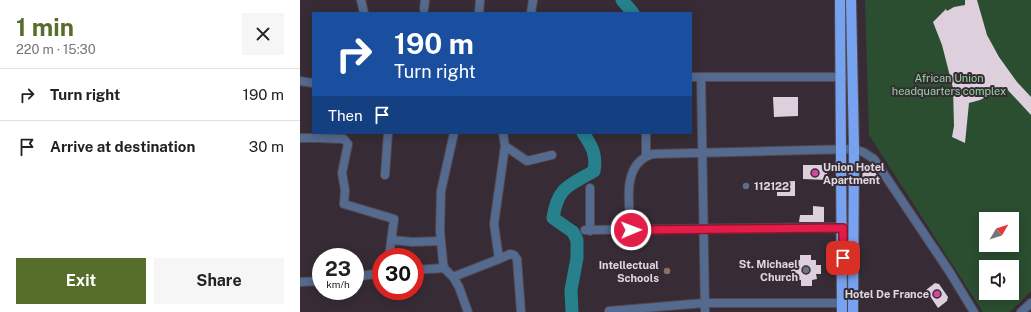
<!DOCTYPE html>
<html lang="en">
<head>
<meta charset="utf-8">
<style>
  :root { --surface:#fff; --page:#f6f6f6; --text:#222; --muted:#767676; --line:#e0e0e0; --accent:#576e2b }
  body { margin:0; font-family:"Public Sans",sans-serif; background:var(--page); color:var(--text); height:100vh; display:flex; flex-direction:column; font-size:15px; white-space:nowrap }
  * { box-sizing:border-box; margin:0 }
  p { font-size:13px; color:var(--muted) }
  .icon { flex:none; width:22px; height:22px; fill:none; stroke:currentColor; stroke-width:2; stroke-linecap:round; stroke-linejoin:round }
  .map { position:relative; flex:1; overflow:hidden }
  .sheet { display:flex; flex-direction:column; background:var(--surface); width:300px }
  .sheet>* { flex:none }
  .banner { position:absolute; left:12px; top:12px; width:380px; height:122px; border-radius:0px; box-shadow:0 2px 10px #0003; background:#1a4fa0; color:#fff; overflow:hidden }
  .needle { width:26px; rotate:51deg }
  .controls { position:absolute; left:679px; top:212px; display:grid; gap:8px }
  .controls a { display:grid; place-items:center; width:40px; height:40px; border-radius:0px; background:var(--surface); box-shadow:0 2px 10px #0003; font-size:20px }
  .speed { position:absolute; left:12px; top:248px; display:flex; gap:8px; font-size:20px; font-weight:700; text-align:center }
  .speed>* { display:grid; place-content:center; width:52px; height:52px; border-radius:50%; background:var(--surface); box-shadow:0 2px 10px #0003; line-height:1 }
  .speed small { font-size:10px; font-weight:400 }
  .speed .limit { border:6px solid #d22; background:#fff; color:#111 }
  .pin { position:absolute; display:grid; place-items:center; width:34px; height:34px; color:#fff; margin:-17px; border-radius:8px; box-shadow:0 2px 6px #0006 }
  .me { position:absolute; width:44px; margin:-22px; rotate:89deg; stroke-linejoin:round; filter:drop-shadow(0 0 3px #0008) }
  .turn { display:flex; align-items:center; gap:14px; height:84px; padding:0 16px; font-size:18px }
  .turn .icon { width:52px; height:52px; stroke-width:2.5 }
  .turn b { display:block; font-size:28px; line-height:34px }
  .then { display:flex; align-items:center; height:38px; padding:0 16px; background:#0003; gap:8px; font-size:15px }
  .round { display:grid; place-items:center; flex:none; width:42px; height:42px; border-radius:0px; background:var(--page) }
  .headline { display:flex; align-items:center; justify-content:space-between; height:68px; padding:0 16px }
  h1 { font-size:24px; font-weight:700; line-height:30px; color:var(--accent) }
  .primary-button { display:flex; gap:8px; margin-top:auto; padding:8px 16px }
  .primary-button a { flex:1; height:46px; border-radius:0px; background:var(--accent); color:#fff; font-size:16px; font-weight:700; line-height:46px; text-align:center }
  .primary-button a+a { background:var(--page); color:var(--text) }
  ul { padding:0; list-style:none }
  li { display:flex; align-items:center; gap:12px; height:52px; padding:0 16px; border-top:1px solid var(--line) }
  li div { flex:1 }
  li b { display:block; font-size:15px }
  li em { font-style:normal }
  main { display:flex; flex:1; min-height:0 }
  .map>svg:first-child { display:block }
  .green { fill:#2b4e31; fill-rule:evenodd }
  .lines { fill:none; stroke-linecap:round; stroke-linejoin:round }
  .river { stroke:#26818d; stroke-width:13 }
  .building { fill:#decfdc }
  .minor-casing { stroke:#524851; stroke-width:10 }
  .major-casing { stroke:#524851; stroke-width:12 }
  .minor { stroke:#556a8f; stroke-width:8 }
  .major { stroke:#77a2ef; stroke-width:10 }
  .route-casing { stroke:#92132f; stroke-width:10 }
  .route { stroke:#e11d48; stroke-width:7 }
  .hotel-dot { fill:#d1479c; stroke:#372c36; stroke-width:1.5 }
  .service-dot { fill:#5c6f8a; stroke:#372c36; stroke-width:1.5 }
  .worship-dot { fill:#6b7280; stroke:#372c36; stroke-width:1.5 }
  .education-dot { fill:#8d6e63; stroke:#372c36; stroke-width:1.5 }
  .labels { text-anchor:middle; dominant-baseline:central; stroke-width:4; stroke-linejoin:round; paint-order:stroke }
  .park-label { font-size:11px; fill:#8fd89a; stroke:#372c36 }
  .poi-label { font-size:11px; font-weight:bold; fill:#e0d8df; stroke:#372c36; text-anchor:end }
</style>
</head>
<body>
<main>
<section class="sheet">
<div class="headline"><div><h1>1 min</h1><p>220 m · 15:30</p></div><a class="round"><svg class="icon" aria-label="close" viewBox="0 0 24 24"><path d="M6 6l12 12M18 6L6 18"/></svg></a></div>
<ul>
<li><svg class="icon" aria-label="right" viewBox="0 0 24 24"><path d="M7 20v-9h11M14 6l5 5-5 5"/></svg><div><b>Turn right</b></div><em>190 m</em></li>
<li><svg class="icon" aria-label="arrive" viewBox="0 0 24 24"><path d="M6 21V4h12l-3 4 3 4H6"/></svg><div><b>Arrive at destination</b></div><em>30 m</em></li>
</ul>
<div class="primary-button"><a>Exit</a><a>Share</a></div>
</section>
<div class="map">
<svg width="731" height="312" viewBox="0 0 731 312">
  <rect width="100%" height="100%" fill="#372c36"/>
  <path class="green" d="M565,0H731V291L710,312H683L569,135ZM686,219H712V245H686ZM686,267H712V293H686Z"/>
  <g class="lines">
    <path class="river" d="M322,0L333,13
      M272,312L271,290L277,258V240L273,232L253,218C258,186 269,186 294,171C297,155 292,146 283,133"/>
  </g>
  <path class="building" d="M665,0H677L687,35L699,57L717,82L731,97V115L705,87L680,100L669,103L665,143L652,137L654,126L653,88L642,45L633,22L646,9L647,11L654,7L665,5Z
    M473,97H498V116L474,117Z
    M503,165H527V180L503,179Z
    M563,166H570L581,180V185L562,184Z
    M495,181V196H477V182Z
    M513,206L524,207V222H499L500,215H513Z
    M500,255H511V260H516V265H521V274H516L517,279L512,280V286H501V280H497V275H491V265H496V260H500Z
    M635,283L639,284L648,297L647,301L638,308L626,290Z"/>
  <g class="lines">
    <defs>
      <path id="minor" d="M61,0L64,13
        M124,9L125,0
        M179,13L180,0
        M231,13L233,0
        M391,77H542
        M401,77L405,312
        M0,81L13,83
        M154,133L141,191L140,231L143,262L144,268L153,277L159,287L168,312
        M0,138H18V134
        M18,138L44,139L48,144L42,173L45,190L44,204L94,219L89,257
        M205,146L227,161L252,155
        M346,156V133
        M85,175L88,133
        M285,230L543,227
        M331,230C329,204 321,163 353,154L554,149L563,152L574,159L649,271L674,312
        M290,231V188
        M92,240L112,242L141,241
        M199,259L210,254L214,255L217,259L221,312
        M115,270L144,268
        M55,277L81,273
        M153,277L199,259L194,224L205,146L203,133
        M0,282L21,281
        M309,311L404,303H543
        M721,312L731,303"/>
      <path id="major" d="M540,0L542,312
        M551,0L554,149L553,312"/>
    </defs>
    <use href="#minor" class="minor-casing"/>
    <use href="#major" class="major-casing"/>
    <use href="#minor" class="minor"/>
    <use href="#major" class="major"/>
  </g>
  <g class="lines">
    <defs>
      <path id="route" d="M331,230L543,228V258"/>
    </defs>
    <use href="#route" class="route-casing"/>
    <use href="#route" class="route"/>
  </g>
  <g class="hotel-dot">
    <circle cx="515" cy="173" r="4"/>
    <circle cx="637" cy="294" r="4"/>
  </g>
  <circle class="service-dot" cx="446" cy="186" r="4"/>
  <circle class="worship-dot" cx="506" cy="270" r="4"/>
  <circle class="education-dot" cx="367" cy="271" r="4"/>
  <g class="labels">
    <g class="park-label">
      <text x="649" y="78">African Union<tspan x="649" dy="13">headquarters complex</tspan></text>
    </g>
    <g class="poi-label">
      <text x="523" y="167" text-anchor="start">Union Hotel<tspan x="523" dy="13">Apartment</tspan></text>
      <text x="454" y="186" text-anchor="start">112122</text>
      <text x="498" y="264">St. Michael<tspan x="498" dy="13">Church</tspan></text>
      <text x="359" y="265">Intellectual<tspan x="359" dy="13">Schools</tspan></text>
      <text x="629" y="294">Hotel De France</text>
    </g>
  </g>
</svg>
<div class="controls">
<a><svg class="needle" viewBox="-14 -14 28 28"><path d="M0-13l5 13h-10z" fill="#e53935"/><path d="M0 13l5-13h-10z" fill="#767676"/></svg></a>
<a><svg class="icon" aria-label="sound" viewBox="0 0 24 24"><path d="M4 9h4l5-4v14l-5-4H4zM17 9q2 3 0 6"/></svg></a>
</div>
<div class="speed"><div>23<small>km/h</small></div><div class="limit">30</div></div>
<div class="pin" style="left:543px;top:258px;background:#d93025"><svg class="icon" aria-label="arrive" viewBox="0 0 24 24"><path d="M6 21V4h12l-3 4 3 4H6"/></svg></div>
<svg class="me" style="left:331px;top:230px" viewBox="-20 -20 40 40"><circle r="17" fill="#e11d48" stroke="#fff" stroke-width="3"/><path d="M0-11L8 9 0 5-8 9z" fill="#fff"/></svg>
<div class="banner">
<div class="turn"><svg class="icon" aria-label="right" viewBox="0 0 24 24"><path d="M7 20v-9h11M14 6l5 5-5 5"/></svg><div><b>190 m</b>Turn right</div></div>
<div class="then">Then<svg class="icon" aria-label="arrive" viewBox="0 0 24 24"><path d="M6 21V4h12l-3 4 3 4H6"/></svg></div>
</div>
</div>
</main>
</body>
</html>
